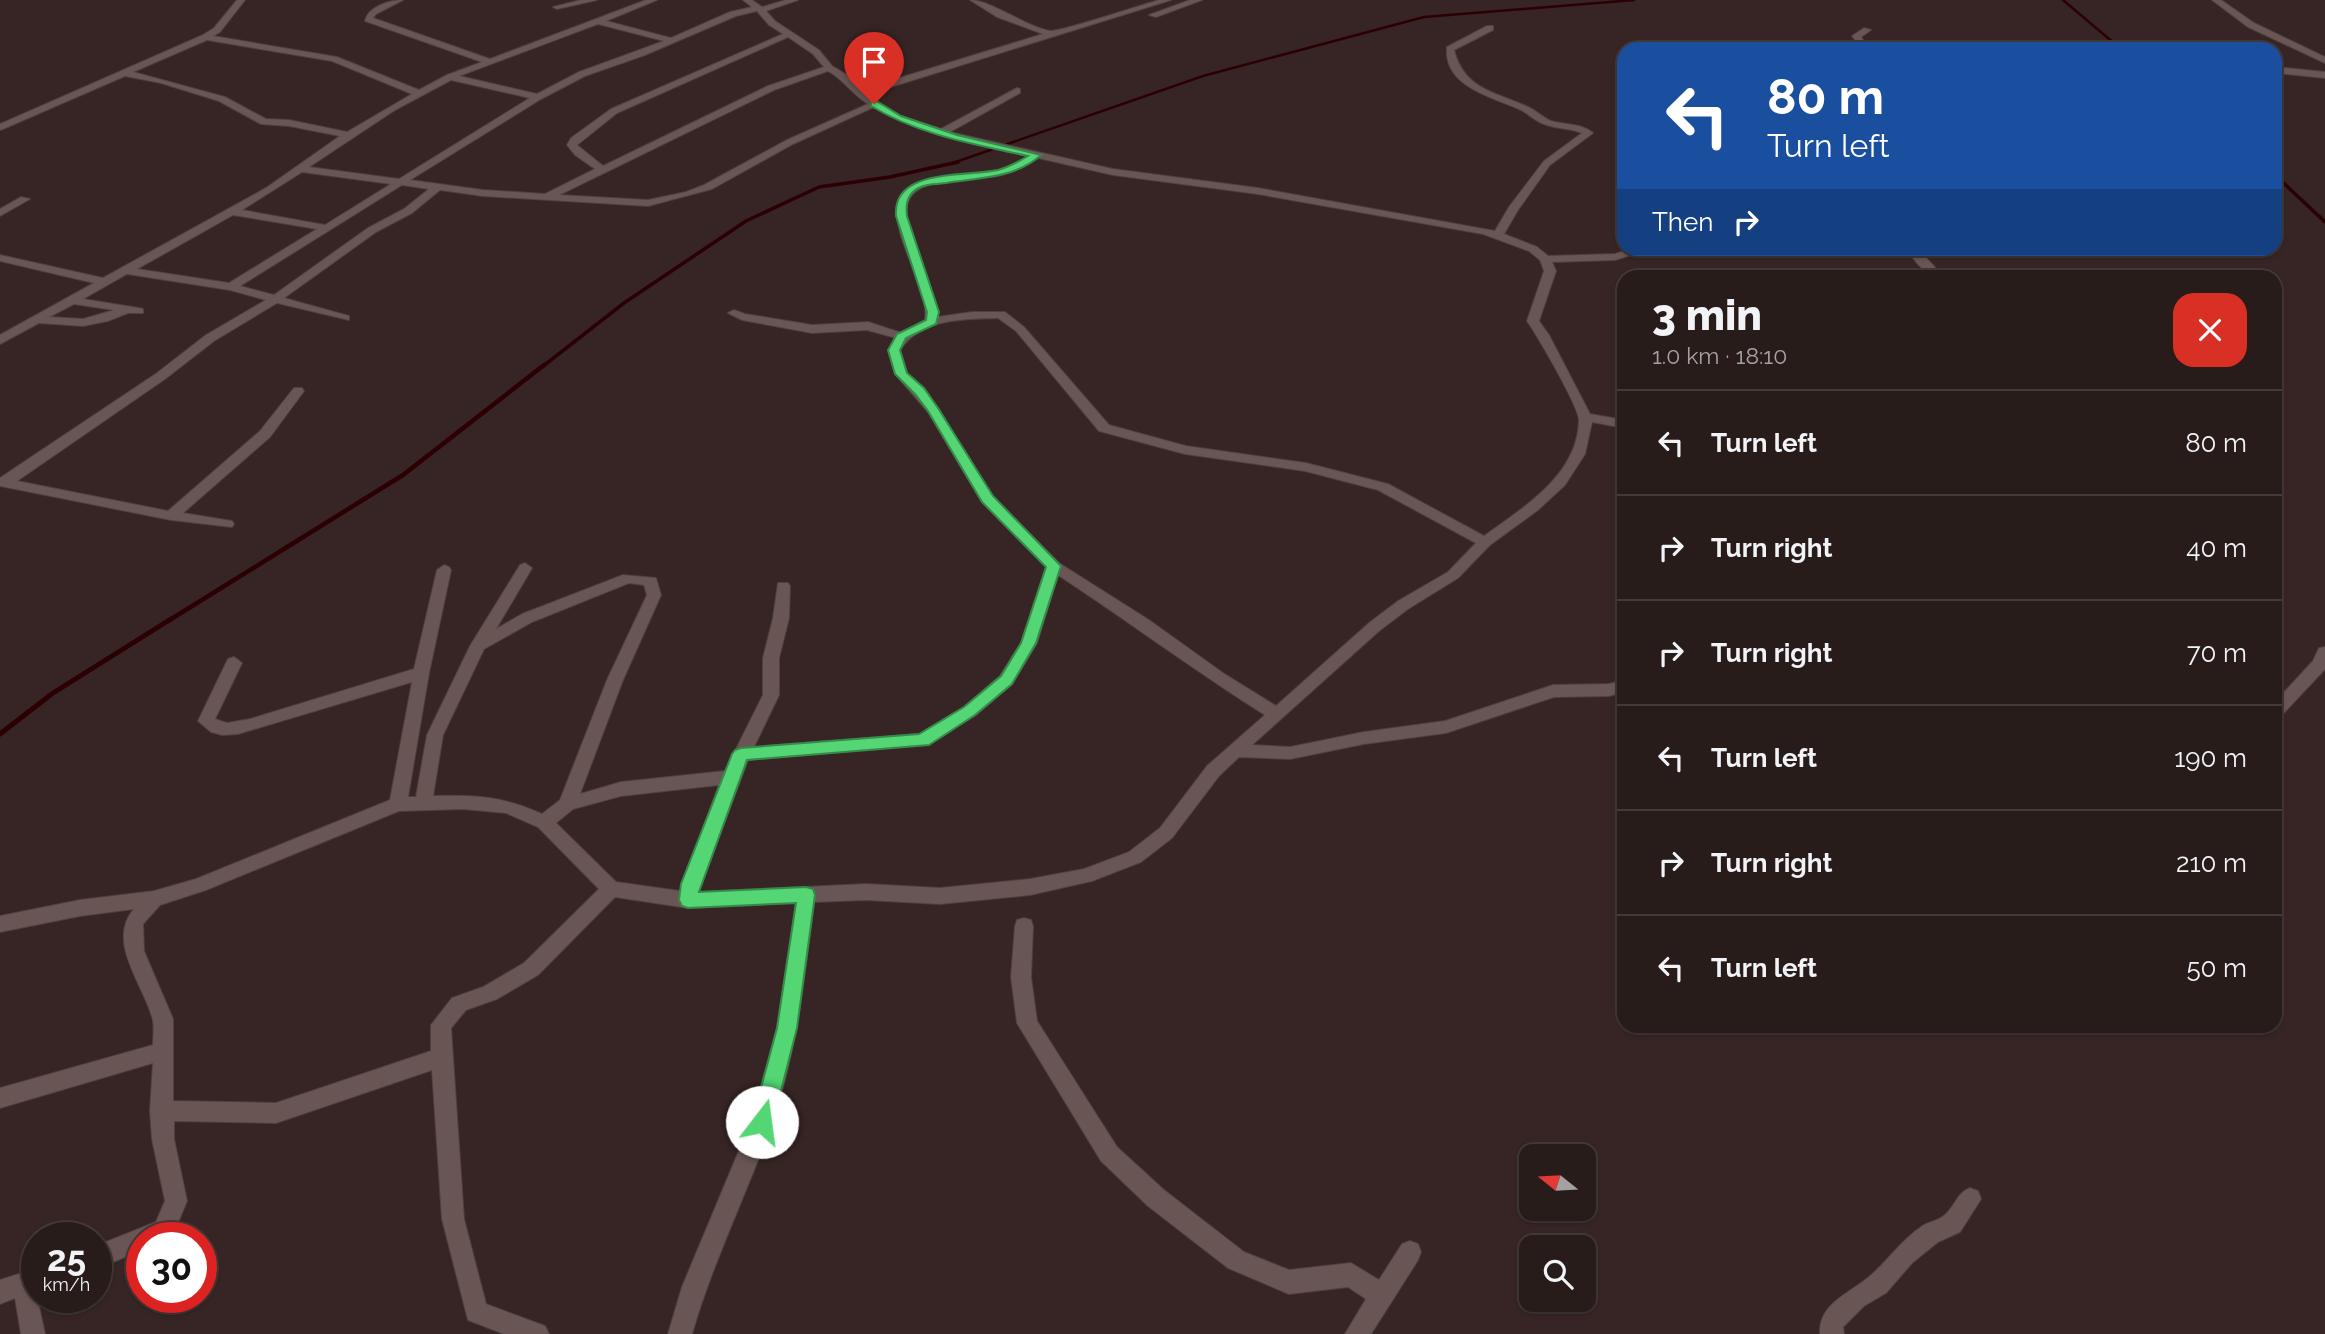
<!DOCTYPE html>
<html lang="en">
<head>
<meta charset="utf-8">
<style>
  :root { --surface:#281c1b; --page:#342928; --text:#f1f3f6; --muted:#a5a1a3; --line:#443a3a }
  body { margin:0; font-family:Raleway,sans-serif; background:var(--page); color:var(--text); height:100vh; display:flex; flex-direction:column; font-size:26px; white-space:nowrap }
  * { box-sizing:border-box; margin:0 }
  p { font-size:23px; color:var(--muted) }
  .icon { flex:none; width:38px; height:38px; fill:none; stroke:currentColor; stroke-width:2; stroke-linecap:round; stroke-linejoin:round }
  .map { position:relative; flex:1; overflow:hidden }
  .sheet { position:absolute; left:1617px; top:270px; width:665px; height:763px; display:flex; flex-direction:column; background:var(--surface); border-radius:21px; box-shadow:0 2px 5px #0004,0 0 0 2px var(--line) }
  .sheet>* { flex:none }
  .guide { position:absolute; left:1617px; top:42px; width:665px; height:214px; border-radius:21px; box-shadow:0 2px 5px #0004,0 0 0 2px var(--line); background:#1a4fa0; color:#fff; overflow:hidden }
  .needle { width:46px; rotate:288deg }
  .buttons { position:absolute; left:1519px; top:1144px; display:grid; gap:14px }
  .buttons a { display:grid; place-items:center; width:77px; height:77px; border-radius:14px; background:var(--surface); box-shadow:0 2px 5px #0004,0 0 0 2px var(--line); font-size:35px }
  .speed { position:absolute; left:21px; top:1222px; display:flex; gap:14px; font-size:35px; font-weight:700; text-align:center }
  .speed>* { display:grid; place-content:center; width:91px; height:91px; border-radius:50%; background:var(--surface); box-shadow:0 2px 5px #0004,0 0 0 2px var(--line); line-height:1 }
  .speed small { font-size:18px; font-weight:400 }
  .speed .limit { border:10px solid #d22; background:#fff; color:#111 }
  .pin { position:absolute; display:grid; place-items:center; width:60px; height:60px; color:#fff; margin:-72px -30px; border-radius:50% 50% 50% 0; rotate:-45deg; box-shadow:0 0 7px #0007 }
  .pin .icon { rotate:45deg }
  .me { position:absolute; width:77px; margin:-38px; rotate:15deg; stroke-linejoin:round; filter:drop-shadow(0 0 5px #0008) }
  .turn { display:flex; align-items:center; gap:24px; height:147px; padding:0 35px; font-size:32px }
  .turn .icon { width:91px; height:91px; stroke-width:2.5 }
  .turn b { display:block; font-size:49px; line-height:60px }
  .then { display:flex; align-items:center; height:66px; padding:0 35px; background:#0003; gap:14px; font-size:26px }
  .round { display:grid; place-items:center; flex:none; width:74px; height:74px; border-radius:21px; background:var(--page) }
  .summary { display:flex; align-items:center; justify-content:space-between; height:119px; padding:0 35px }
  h1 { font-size:42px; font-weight:800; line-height:52px }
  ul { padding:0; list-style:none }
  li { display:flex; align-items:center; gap:21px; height:105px; padding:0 35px; border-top:2px solid var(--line) }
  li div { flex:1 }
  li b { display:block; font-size:26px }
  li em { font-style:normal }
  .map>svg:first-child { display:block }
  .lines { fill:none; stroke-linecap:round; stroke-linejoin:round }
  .stream-far3 { stroke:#2c0003; stroke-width:2.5 }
  .stream-far2 { stroke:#2c0003; stroke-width:3.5 }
  .stream-far1 { stroke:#2c0003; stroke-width:4.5 }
  .stream { stroke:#2c0003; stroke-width:5 }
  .minor-casing { stroke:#4d403f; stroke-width:2 }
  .minor { fill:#695654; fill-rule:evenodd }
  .route { fill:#53d673; stroke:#368b4b; stroke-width:2 }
</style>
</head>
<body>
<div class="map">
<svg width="2325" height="1334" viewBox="0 0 2325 1334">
  <rect width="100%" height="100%" fill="#362524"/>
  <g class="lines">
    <path class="stream-far3" d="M2063,0L2121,49
      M950,164L1203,76L1424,17L1634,0"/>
    <path class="stream-far2" d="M2275,175L2325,222
      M542,367L624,303L746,221L819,187L890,177L958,162"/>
    <path class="stream-far1" d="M168,621L403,475L544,365"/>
    <path class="stream" d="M0,734L53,693L171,619"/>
    <defs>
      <path id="minor" d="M237,0H245L220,32L213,36L337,57L419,90L447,75L482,62L365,21C368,7 389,0 403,0L376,14L373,18L490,59L646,0H657L606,21L671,38L730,12L752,7L743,0H752L762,7L786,0H798L766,11L775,21L819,50L832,66L849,76L860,90L1043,34L997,17L970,0C991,0 1026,27 1050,31C1061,32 1141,5 1159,0H1171L865,95L901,116L941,129L1017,88L1020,89V93L950,132L1113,169L1258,188L1495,231L1509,207L1544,161L1582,133C1570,128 1556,129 1544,124C1535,121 1529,114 1521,110C1493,97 1443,87 1447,47L1487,26H1493V30L1454,50C1464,90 1496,92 1528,107C1537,111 1543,118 1551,121C1565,125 1581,123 1593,133L1550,165L1518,210L1504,234L1537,247L1548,256L1615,254L1634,248H1653L1615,260L1552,262L1556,271L1539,321L1549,335L1590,414L1624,420V428L1592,422L1585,454L1565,485L1538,510L1490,545L1458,578L1408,609L1379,631L1252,745L1290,747L1364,732L1445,721L1553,685L1609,684L1624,680V692L1609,696L1554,697L1446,733L1364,744L1290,759L1239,757L1219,776L1172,838L1141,862L1092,881L1030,895L940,904L866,900L814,902C804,976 797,1052 772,1123C747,1194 713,1261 692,1334H668L682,1287L751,1122L777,1028L796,903L688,908L615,897L538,975L497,999L466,1010L451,1028L464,1219L486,1304L545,1326L549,1334H504L468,1320L442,1219L432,1070L276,1123L174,1121V1139L187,1201L172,1237H142V1250L96,1269V1246L156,1222L165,1201L152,1139L150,1111L153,1063L0,1108V1088L153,1045C153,1036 155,1025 152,1017C143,984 106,941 134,909L80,916L0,932V916L80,900L154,891L196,879L390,800L412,682L238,734L222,735L211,732L198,721L228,659L234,657L242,663L215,719L227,723L250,719L414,669L437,570L444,565L449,567L451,570L429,673L408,797H416L427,735L470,646L520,565L525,563L532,568L496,629L522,614L623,575L656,578L661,595L623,680L580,794L621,782L725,771L763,695V658L773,618L778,583H788L790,586L789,618L779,658V695L754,747L920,734L964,707L1000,676L1021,643L1046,567L982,502L928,412L895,374L888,350L896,338L867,330L812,333L742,320L728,313L734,310L745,314L812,325L868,322L902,333L925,320C929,286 897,248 897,211C896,168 971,176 998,170C1009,168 1019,161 1028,156C975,145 921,135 874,107L793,144L712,189L648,206L483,196L440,190L412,213L376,232L284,298L349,316V320L277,303L214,341L165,379L17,481L168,511L260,431L294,388H302L304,391L270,437L183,513L232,521L234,524L232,527L171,520L0,486V478L157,373L206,335L266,300L230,290L127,274L83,299L139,308L143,309V313H128L108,321L83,326L39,323L0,344V335L94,283L0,261V255L103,278L266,188L340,136L289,126L261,124L219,101L161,83L125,76L3,129L0,130V124L203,35L214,28ZM757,11L769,25L783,34L611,109L571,138L567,145L575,155L595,169L545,194L483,190L410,180L541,99L585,76L645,55L736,16ZM598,24L664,41L579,72L537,94L459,76ZM788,37L813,54L824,67L768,86L603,166L577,145L617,113ZM207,40L332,61L412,94L347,132L289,120L266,119L225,97L133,72ZM828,71C844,80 852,94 868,104L787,140L704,185L686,192L648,200L559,195L774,90ZM451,80L530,98L399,179L309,167L395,110ZM1038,158L1113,175L1258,194L1483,234L1529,251L1540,260L1544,271L1527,321C1537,335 1579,407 1579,420C1578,475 1524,507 1484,536L1388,484L1306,463L1186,446L1109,425L1024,327L1005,312H972L937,317C938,284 897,232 908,202C918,175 975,180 998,176C1013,173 1025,165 1038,158ZM302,172L391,184L325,225L242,210ZM402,185L429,189L404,209L368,228L274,295L240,286ZM233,215L317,229L229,283L137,269ZM74,304L114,310L83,319L49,317ZM998,318L1016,331L1099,431L1185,454L1305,471L1378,490L1476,543L1448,572L1398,601L1369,623L1276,706L1223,673L1149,620L1059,563L992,496L938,408L923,388L907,373L900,350C922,318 963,319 998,318ZM1058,575C1128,621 1195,671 1265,715L1207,766L1160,828L1129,852L1084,869L1030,879L940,888L866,884L698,892L748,760L929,744L976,715L1012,684L1037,643ZM629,583L644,585L647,595L607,680L560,800L542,814C502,796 477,795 433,796L443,735L484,649L532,622ZM719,785L680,891L616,882L556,823L573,809L621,796ZM463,809L506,813L538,827L599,889L524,963L483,987L452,998L431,1025V1051L276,1103L173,1101V1019L144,951L143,924L160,905L206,890L399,811Z
        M581,0H597L557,9L553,7Z
        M1190,0H1202L1156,17L1149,15Z
        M2212,0H2221L2254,23L2325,57V63L2248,27Z
        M1864,28L1871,30L1861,37L1870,49H1862L1852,36Z
        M2275,67L2325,72V78L2275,73Z
        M21,197L30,199L0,216V209Z
        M1906,248H1917L1943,276C1925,276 1916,263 1906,248Z
        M2325,647V669L2281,716L2275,718V702L2313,661L2319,648Z
        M1024,918L1031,920L1033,926L1031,977L1037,1021L1117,1147L1164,1190L1244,1252L1289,1270L1351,1263L1379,1280L1402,1244L1410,1241L1418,1244L1421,1252L1418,1260L1371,1334H1345L1366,1299L1348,1287L1289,1294L1228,1268L1148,1206L1101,1161L1017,1023L1011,977L1015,926L1017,920Z
        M1970,1188L1978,1191L1981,1199L1960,1232L1938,1242L1912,1263L1886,1293L1864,1306L1843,1327L1844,1334H1820C1818,1303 1851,1293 1870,1276C1888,1261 1900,1241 1921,1227C1928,1222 1938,1221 1945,1215C1955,1206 1957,1193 1970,1188Z
        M37,1268V1297L45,1334H21L15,1298L0,1304V1280Z"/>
    </defs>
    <use href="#minor" class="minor-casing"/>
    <use href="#minor" class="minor"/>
  </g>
  <path class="route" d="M871,102H878L901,116L957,135L1041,155C1016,178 979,178 946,183C936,184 922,184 914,191C906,198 906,207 907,216L939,312L936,324L906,338L900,350L907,373L924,388L938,408L993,496L1061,566L1036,643L1012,684L975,715L929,745L747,760L699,892L806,887L813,889L815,895L797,1028L773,1122L770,1129L762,1132L755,1129L752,1122L777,1028L796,903L688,908L682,906L679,900L681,884L732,754L735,750L741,748L919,734L964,707L1001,676L1021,643L1046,567L982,502L928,411L915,394L895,374L888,350L897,334L926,320L927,312L896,216C892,168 966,177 998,170C1009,167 1018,162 1028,156C974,144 919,135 871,106Z"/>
</svg>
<div class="buttons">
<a><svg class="needle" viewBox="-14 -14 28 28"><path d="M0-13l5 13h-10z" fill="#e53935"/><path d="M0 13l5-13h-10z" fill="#a5a1a3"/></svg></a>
<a><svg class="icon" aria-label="search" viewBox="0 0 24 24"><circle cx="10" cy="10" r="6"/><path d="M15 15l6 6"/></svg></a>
</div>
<div class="speed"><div>25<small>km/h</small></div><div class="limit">30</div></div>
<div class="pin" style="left:874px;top:104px;background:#d93025"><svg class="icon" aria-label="arrive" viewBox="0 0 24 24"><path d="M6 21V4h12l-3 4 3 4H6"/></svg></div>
<svg class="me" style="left:762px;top:1122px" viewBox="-20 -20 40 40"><circle r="19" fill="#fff"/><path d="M0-13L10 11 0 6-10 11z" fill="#53d673"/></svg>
<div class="guide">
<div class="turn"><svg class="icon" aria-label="left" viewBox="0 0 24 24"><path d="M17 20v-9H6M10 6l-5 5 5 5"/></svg><div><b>80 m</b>Turn left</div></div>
<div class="then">Then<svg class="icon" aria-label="right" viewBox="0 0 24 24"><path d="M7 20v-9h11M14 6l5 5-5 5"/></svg></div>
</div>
<section class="sheet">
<div class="summary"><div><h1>3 min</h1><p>1.0 km · 18:10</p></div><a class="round" style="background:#d93025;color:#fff"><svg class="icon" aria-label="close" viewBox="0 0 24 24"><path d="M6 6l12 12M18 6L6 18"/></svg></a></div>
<ul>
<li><svg class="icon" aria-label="left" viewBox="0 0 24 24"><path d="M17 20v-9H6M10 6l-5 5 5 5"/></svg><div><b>Turn left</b></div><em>80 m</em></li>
<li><svg class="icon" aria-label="right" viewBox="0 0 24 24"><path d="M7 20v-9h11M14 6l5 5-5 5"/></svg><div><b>Turn right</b></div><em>40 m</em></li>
<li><svg class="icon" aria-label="right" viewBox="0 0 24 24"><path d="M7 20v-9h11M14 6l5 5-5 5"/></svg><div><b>Turn right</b></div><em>70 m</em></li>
<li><svg class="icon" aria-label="left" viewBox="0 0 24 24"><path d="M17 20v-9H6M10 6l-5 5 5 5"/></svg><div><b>Turn left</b></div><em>190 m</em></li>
<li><svg class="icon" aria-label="right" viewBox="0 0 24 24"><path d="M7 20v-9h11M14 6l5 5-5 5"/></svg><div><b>Turn right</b></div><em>210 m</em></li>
<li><svg class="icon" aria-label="left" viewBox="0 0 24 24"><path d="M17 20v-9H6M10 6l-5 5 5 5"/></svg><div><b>Turn left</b></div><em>50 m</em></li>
</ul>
</section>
</div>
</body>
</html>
